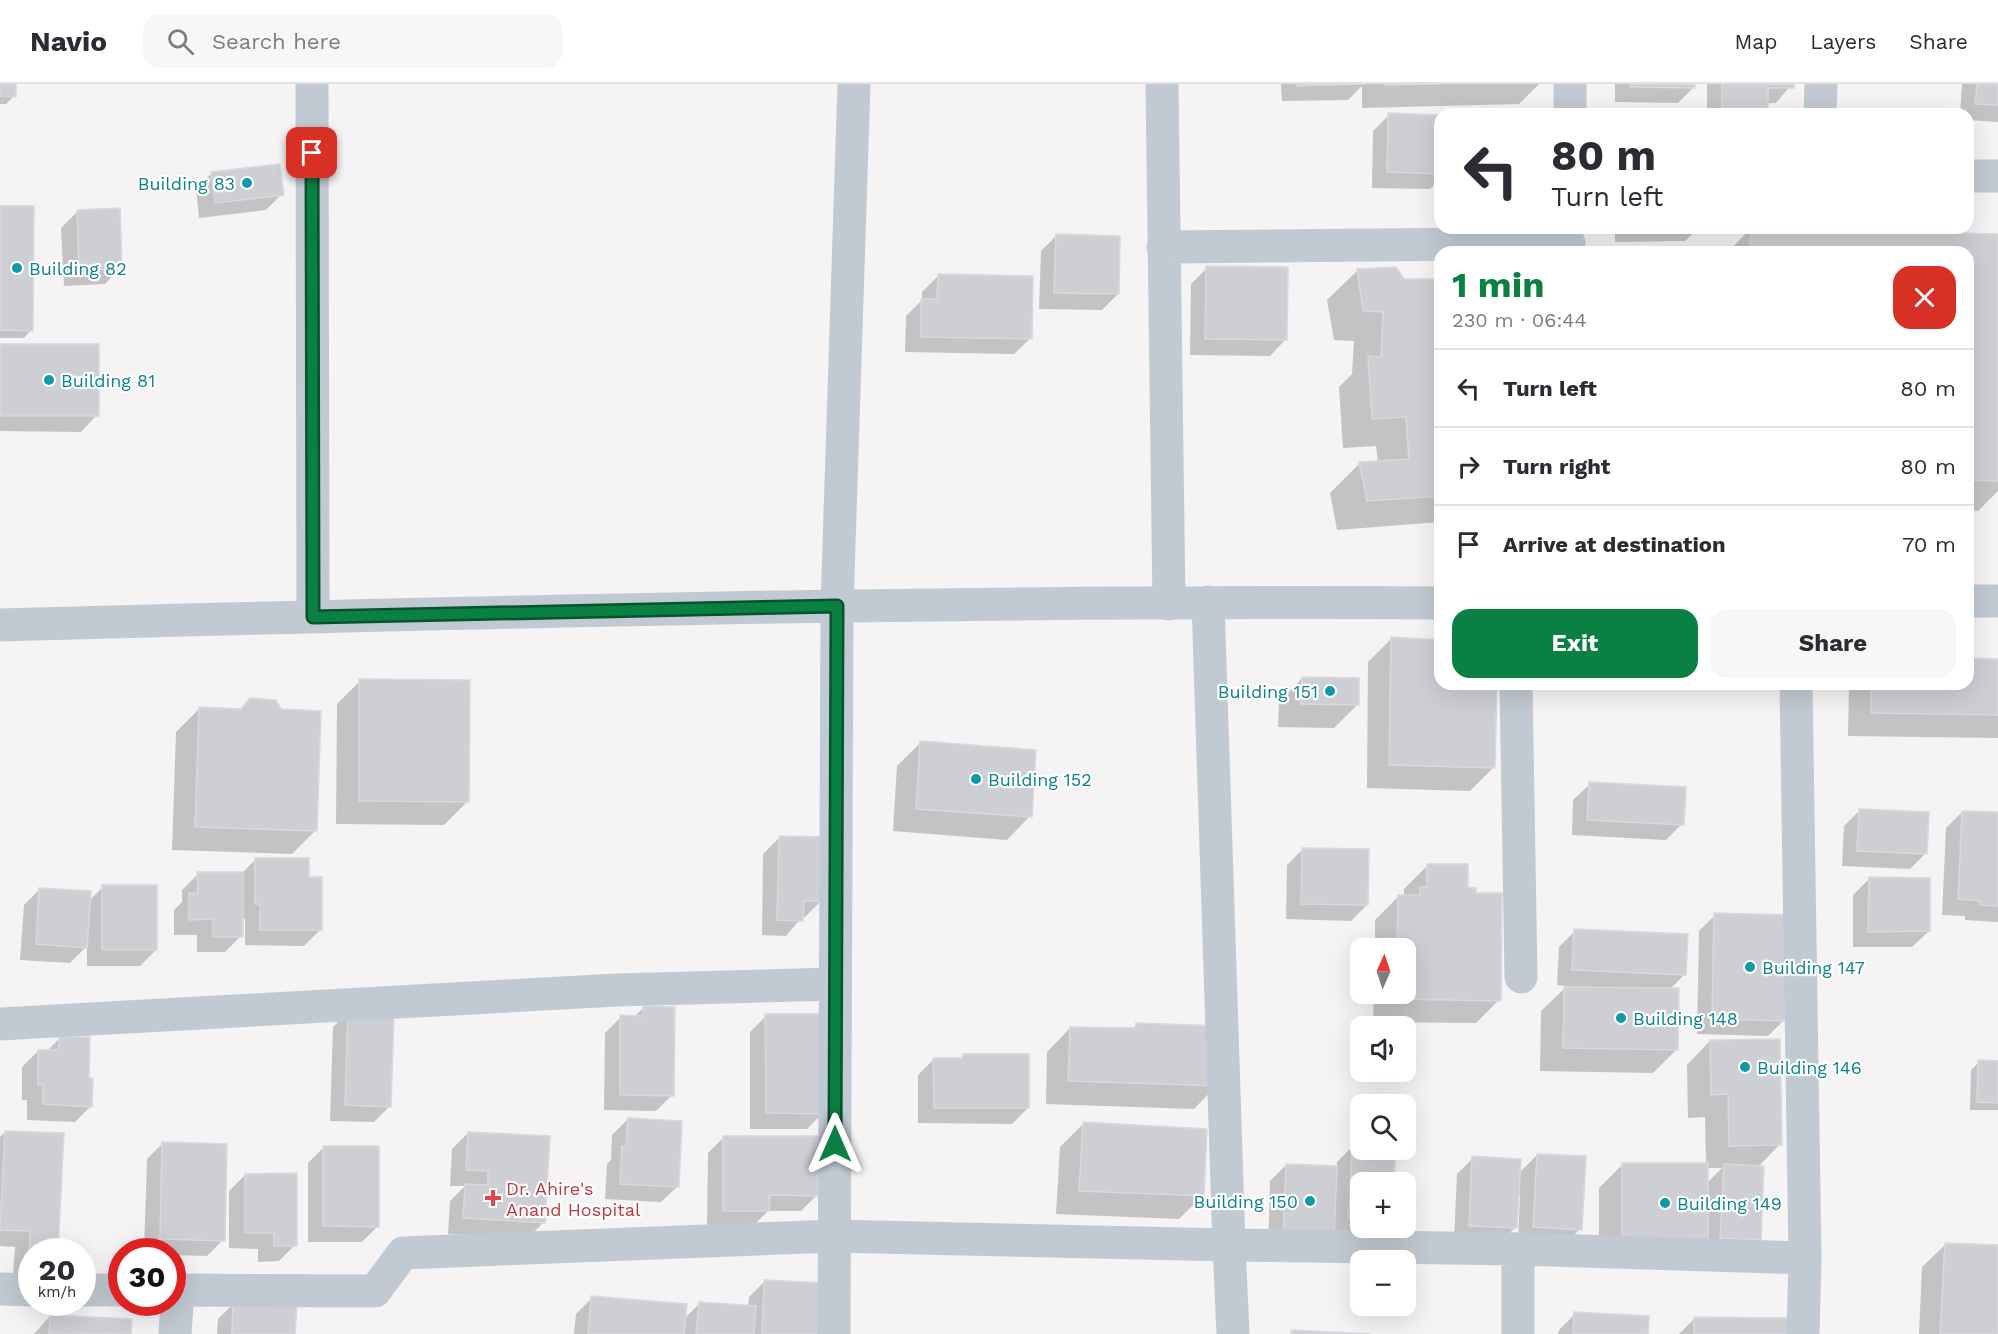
<!DOCTYPE html>
<html lang="en">
<head>
<meta charset="utf-8">
<style>
  :root { --surface:#fff; --page:#f7f7f7; --text:#2b2b33; --muted:#7c7c81; --line:#e1e1e2; --accent:#0b8043 }
  body { margin:0; font-family:"Work Sans",sans-serif; background:var(--page); color:var(--text); height:100vh; display:flex; flex-direction:column; font-size:22px; white-space:nowrap }
  * { box-sizing:border-box; margin:0 }
  p { font-size:20px; color:var(--muted) }
  .icon { flex:none; width:33px; height:33px; fill:none; stroke:currentColor; stroke-width:2; stroke-linecap:round; stroke-linejoin:round }
  .map { position:relative; flex:1; overflow:hidden }
  .side { position:absolute; left:1434px; top:162px; width:540px; height:444px; display:flex; flex-direction:column; background:var(--surface); border-radius:18px; box-shadow:0 6px 24px #0002 }
  .side>* { flex:none }
  .guide { position:absolute; left:1434px; top:24px; width:540px; height:126px; border-radius:18px; box-shadow:0 6px 24px #0002; background:#fff; color:var(--text); overflow:hidden }
  .needle { width:39px; rotate:3deg }
  .tools { position:absolute; left:1350px; top:854px; display:grid; gap:12px }
  .tools a { display:grid; place-items:center; width:66px; height:66px; border-radius:12px; background:var(--surface); box-shadow:0 6px 24px #0002; font-size:30px }
  .speed { position:absolute; left:18px; top:1154px; display:flex; gap:12px; font-size:30px; font-weight:700; text-align:center }
  .speed>* { display:grid; place-content:center; width:78px; height:78px; border-radius:50%; background:var(--surface); box-shadow:0 6px 24px #0002; line-height:1 }
  .speed small { font-size:15px; font-weight:400 }
  .speed .limit { border:9px solid #d22; background:#fff; color:#111 }
  .pin { position:absolute; display:grid; place-items:center; width:51px; height:51px; color:#fff; margin:-26px; border-radius:12px; box-shadow:0 3px 9px #0006 }
  .me { position:absolute; width:66px; margin:-33px; rotate:0deg; stroke-linejoin:round; filter:drop-shadow(0 0 4px #0008) }
  .turn { display:flex; align-items:center; gap:21px; height:126px; padding:0 18px; font-size:27px }
  .turn .icon { width:78px; height:78px; stroke-width:2.5 }
  .turn b { display:block; font-size:42px; line-height:51px }
  .round { display:grid; place-items:center; flex:none; width:63px; height:63px; border-radius:18px; background:var(--page) }
  .head { display:flex; align-items:center; justify-content:space-between; height:102px; padding:0 18px }
  h1 { font-size:36px; font-weight:700; line-height:45px; color:var(--accent) }
  .action { display:flex; gap:12px; margin-top:auto; padding:12px 18px }
  .action a { flex:1; height:69px; border-radius:18px; background:var(--accent); color:#fff; font-size:24px; font-weight:700; line-height:69px; text-align:center }
  .action a+a { background:var(--page); color:var(--text) }
  ul { padding:0; list-style:none }
  li { display:flex; align-items:center; gap:18px; height:78px; padding:0 18px; border-top:2px solid var(--line) }
  li div { flex:1 }
  li b { display:block; font-size:22px }
  li em { font-style:normal }
  header { display:flex; align-items:center; gap:36px; box-sizing:border-box; height:84px; padding:0 30px; background:var(--surface); border-bottom:2px solid var(--line) }
  header strong { font-size:28px }
  nav { display:flex; gap:33px; margin-inline-start:auto; font-size:21px }
  .search { width:420px; height:54px; background:var(--page); display:flex; align-items:center; gap:15px; box-sizing:border-box; padding:0 21px; border-radius:18px; color:var(--muted); font-size:22px }
  .map>svg:first-child { display:block }
  .shadow { fill:#0003; fill-rule:evenodd }
  .building { fill:#cdcfd5; stroke:#d7d9de; stroke-width:1.5 }
  .lines { fill:none; stroke-linecap:round; stroke-linejoin:round }
  .minor { stroke:#c1cad2; stroke-width:33 }
  .route-casing { stroke:#07532c; stroke-width:15 }
  .route { stroke:#0b8043; stroke-width:10 }
  .culture-dot { fill:#0f9aa8; stroke:#fff; stroke-width:2 }
  .health-dot { fill:#e0444e; stroke:#fff; stroke-width:2 }
  .labels { text-anchor:middle; dominant-baseline:central; stroke-width:4.5; stroke-linejoin:round; paint-order:stroke }
  .culture-label { font-size:18px; fill:#0d838f; stroke:#fff; text-anchor:start }
  .health-label { font-size:18px; fill:#be3a42; stroke:#fff; text-anchor:start }
</style>
</head>
<body>
<header>
<strong>Navio</strong>
<div class="search"><svg class="icon" aria-label="search" viewBox="0 0 24 24"><circle cx="10" cy="10" r="6"/><path d="M15 15l6 6"/></svg>Search here</div>
<nav><a>Map</a><a>Layers</a><a>Share</a></nav>
</header>
<div class="map">
<svg width="1998" height="1250" viewBox="0 0 1998 1250">
  <rect width="100%" height="100%" fill="#f5f3f3"/>
  <path class="shadow" d="M0,0H15L14,12L6,20H0Z
    M1281,0H1539L1519,20L1362,24V2L1348,16L1282,17Z
    M1615,0H1694V3L1678,19L1615,18Z
    M1707,0H1792L1776,19H1766V27L1763,30H1707Z
    M1962,0H1998V38L1968,36V30H1960Z
    M1389,31L1440,32V95L1430,105L1372,104L1373,47Z
    M212,89L282,110L266,126L199,134L196,105Z
    M0,123L31,246L24,254H0Z
    M77,128L121,184L105,200L64,202L61,144Z
    M1615,144H1699L1685,157L1615,158Z
    M1751,144L1998,152V407L1978,427L1968,426V168H1728Z
    M1057,151L1118,210L1102,226L1039,225L1041,167Z
    M1207,184L1286,255L1270,272L1190,271L1191,200Z
    M1396,184L1403,196L1440,195V438L1337,446L1330,409L1360,379H1378L1376,362L1343,364L1339,303L1352,290L1354,257L1334,256L1327,216L1357,187Z
    M938,192L1031,254L1014,270L905,268L906,232L922,216V208Z
    M0,261L97,331L81,348L0,347Z
    M1391,555L1440,557V600H1495L1494,683L1470,707L1367,704L1368,578Z
    M1968,576H1998V654L1848,652L1849,600H1968Z
    M1302,594L1358,620L1334,644L1278,643L1279,618Z
    M360,597L468,717L444,741L336,740L337,620Z
    M199,625L280,627L316,746L292,770L172,766L176,648Z
    M920,659L1030,732L1007,756L893,747L897,682Z
    M1590,700L1682,740L1666,756L1572,751L1573,716Z
    M1860,726L1926,769L1910,785L1842,782L1844,742Z
    M1962,728L1998,730V838L1965,836V832L1942,831L1946,744Z
    M779,754L821,817L805,833H802L786,852L762,851L763,770Z
    M1303,765L1367,821L1351,837L1286,835L1287,781Z
    M256,775L308,794L320,846L304,862L245,861V835H241V852L225,868H197V851H174V826L182,818V806L198,790H241Z
    M1428,781L1466,805L1499,916L1476,939L1373,938L1374,909H1406V864H1375V836L1399,812H1404V805Z
    M1869,795L1929,847L1912,863H1853V811Z
    M103,803L156,866L140,882H87V862L70,879L20,876L24,821L40,805L89,817Z
    M1715,831L1784,936L1768,952L1697,950L1699,847Z
    M1575,847L1685,890L1670,905L1677,965L1653,989L1540,987L1541,927L1567,902L1557,901L1559,863Z
    M643,924L672,1011L656,1027L604,1026L605,949L621,933H634Z
    M349,927L390,1022L374,1038L330,1037L333,943Z
    M766,932L823,1029L807,1045H750V948Z
    M1137,940L1217,1001L1194,1025L1046,1020L1047,968L1070,944L1132,945Z
    M59,955L87,995L91,1022L75,1038L27,1036V1016H22V983L38,967H47Z
    M1710,957L1780,1060L1757,1084L1759,1155L1743,1171L1599,1182V1104L1622,1081H1706L1705,1033L1688,1034L1687,981ZM1706,1084H1722L1706,1100Z
    M964,971L1028,1024L1012,1040L918,1039V991L934,975H959Z
    M1979,978H1998V1026H1970L1971,986Z
    M628,1035L678,1102L661,1118L605,1115L607,1080L611,1076L612,1051Z
    M1083,1040L1202,1112L1179,1135L1056,1130L1060,1063Z
    M5,1048L57,1167H32V1192L13,1191L15,1163L0,1162V1053Z
    M468,1049L544,1138L528,1154L448,1150L450,1117L465,1102H450L452,1065Z
    M724,1053L817,1111L801,1127H768L752,1143L707,1142L708,1069Z
    M163,1059L223,1156L207,1172L172,1171V1167H144L147,1075Z
    M1353,1062L1360,1063V1065H1394L1393,1098H1360V1143H1384L1375,1152L1268,1168L1270,1097L1286,1081L1337,1083V1078Z
    M324,1063L378,1142L362,1158H308V1079Z
    M1537,1071L1580,1145L1564,1161L1518,1159L1520,1111L1517,1110L1516,1143L1499,1159L1454,1157L1457,1090L1473,1074L1518,1090Z
    M245,1091L295,1161L279,1177L258,1178V1165L229,1164V1107Z
    M1946,1160L1998,1163V1250H1919L1922,1183Z
    M765,1197L822,1250H574L576,1230L592,1214L684,1235L700,1219L748,1223L749,1213Z
    M234,1219L294,1250H217L218,1235Z
    M1575,1230L1646,1250H1558L1559,1246Z
    M50,1232L129,1250H34Z
    M1695,1234L1788,1250H1679Z"/>
  <path class="building" d="M0,0H16V13L0,12Z
    M1297,0H1366L1297,2Z
    M1385,0H1441L1385,1Z
    M1630,0H1695V4L1630,3Z
    M1722,0H1794V4H1768V27H1722Z
    M1977,0H1998V21L1975,20Z
    M1388,29L1440,31V90L1387,88Z
    M280,80L284,111L215,119L211,88Z
    M0,122H34L33,247L0,246Z
    M120,124L122,185L79,187L77,126Z
    M1751,144L1998,150V397L1968,396V168H1750Z
    M1056,150L1120,152L1119,210L1054,209Z
    M1206,182L1288,183L1287,256L1205,255Z
    M1396,183L1404,195H1440V412L1367,417L1359,378L1409,375L1406,333L1372,335L1368,272L1381,273L1383,228L1363,227L1357,185Z
    M938,190L1033,192L1032,255L921,253V215H937Z
    M0,260H99V332H0Z
    M1391,553L1440,556V600H1497L1495,684L1389,681Z
    M1968,574L1998,575V631L1871,629V600H1968Z
    M1302,593L1359,594V621L1301,620Z
    M359,595L470,596L469,718L359,717Z
    M250,614L276,616L281,625L321,627L317,747L195,743L199,623L241,625Z
    M920,657L1036,666L1032,733L916,725Z
    M1589,698L1686,703L1684,741L1587,736Z
    M1859,725L1929,728L1927,770L1857,767Z
    M1962,727L1998,728V822L1980,821V817L1958,815Z
    M779,752L825,753L823,817H804L803,837L777,836Z
    M1302,764L1369,765L1368,821L1301,820Z
    M255,774H309V793H322V846H260V820H255Z
    M1427,780H1468V803L1476,804V809H1502L1501,917L1396,915V909H1406V864H1397L1398,811H1420V803H1427Z
    M197,788H243V853H213V835L189,836V809H198Z
    M1869,793L1930,794V847L1868,848Z
    M102,801H157V866H102Z
    M39,804L91,807L87,864L36,860Z
    M1714,829L1787,831L1785,937L1712,935Z
    M1574,845L1688,850L1686,891L1572,886Z
    M1564,903L1679,904L1678,966L1563,964Z
    M643,922L675,923L674,1012L620,1011V931L643,932Z
    M348,925L394,927L391,1023L345,1021Z
    M765,930H824V1030L766,1029Z
    M1136,939L1220,942L1219,1002L1068,997L1070,943L1136,944Z
    M59,953H90L89,994H93L92,1023L43,1020V1001H38V966H59Z
    M1780,955L1782,1061L1729,1062L1728,1010L1711,1011L1710,956Z
    M963,970H1029V1024H934L933,974H963Z
    M1978,976L1998,977V1019L1977,1018Z
    M628,1034L682,1037L679,1103L620,1100L622,1062L626,1063Z
    M1083,1038L1207,1045L1204,1112L1079,1107Z
    M5,1047L64,1049L58,1167H32V1175H29L30,1147L0,1146Z
    M468,1048L550,1052L545,1139L463,1134L465,1100L488,1101V1087L466,1086Z
    M723,1052H818V1112L770,1111L769,1127H723Z
    M162,1058L227,1060L225,1157L160,1155Z
    M1352,1061H1360V1065H1396L1394,1098H1360V1135L1349,1134Z
    M323,1062H379V1143L323,1142Z
    M1537,1070L1586,1072L1582,1146L1533,1143Z
    M1472,1072L1521,1075L1517,1144L1469,1142Z
    M1622,1079H1708V1159H1622Z
    M1286,1080L1337,1082L1334,1155L1283,1153Z
    M1724,1080L1764,1082L1761,1156L1720,1154Z
    M297,1089V1162H274V1149H245V1090Z
    M1945,1159L1998,1161V1250H1940Z
    M764,1196L826,1199L823,1250H762Z
    M591,1212L687,1220L684,1250H588Z
    M233,1217L297,1221L295,1250H232Z
    M699,1218L756,1222L754,1250H696Z
    M1574,1228L1649,1232L1648,1250H1573Z
    M50,1231L132,1235L131,1250H49Z
    M1694,1233L1790,1234V1250H1694Z
    M1291,1246L1370,1250H1291Z"/>
  <g class="lines">
    <path class="minor" d="M312,0L313,533
      M1162,0L1169,520
      M1570,30V0
      M1820,30L1821,0
      M1968,92H1998
      M1163,163L1569,159
      M1968,517H1998
      M0,541C480,528 960,516 1440,519
      M1516,600L1521,893
      M0,940L616,906L835,900
      M0,1205L32,1206
      M82,1206H122
      M172,1206L375,1207L403,1169L834,1152L1229,1161L1208,518
      M175,1250L178,1206
      M834,1250L837,522L854,0
      M1233,1250L1229,1161L1518,1165L1805,1174L1796,600
      M1518,1250V1165
      M1803,1250L1805,1174"/>
  </g>
  <g class="lines">
    <defs>
      <path id="route" d="M312,69L313,533L837,522L835,1060"/>
    </defs>
    <use href="#route" class="route-casing"/>
    <use href="#route" class="route"/>
  </g>
  <g class="culture-dot">
    <circle cx="247" cy="99" r="6"/>
    <circle cx="17" cy="184" r="6"/>
    <circle cx="49" cy="296" r="6"/>
    <circle cx="1330" cy="607" r="6"/>
    <circle cx="976" cy="695" r="6"/>
    <circle cx="1750" cy="883" r="6"/>
    <circle cx="1621" cy="934" r="6"/>
    <circle cx="1745" cy="983" r="6"/>
    <circle cx="1310" cy="1117" r="6"/>
    <circle cx="1665" cy="1119" r="6"/>
  </g>
  <path class="health-dot" d="M490 1105h6v6h6v6h-6v6h-6v-6h-6v-6h6z"/>
  <g class="labels">
    <g class="culture-label">
      <text x="235" y="99" text-anchor="end">Building 83</text>
      <text x="29" y="184">Building 82</text>
      <text x="61" y="296">Building 81</text>
      <text x="1318" y="607" text-anchor="end">Building 151</text>
      <text x="988" y="695">Building 152</text>
      <text x="1762" y="883">Building 147</text>
      <text x="1633" y="934">Building 148</text>
      <text x="1757" y="983">Building 146</text>
      <text x="1298" y="1117" text-anchor="end">Building 150</text>
      <text x="1677" y="1119">Building 149</text>
    </g>
    <g class="health-label">
      <text x="506" y="1104">Dr. Ahire's<tspan x="506" dy="21">Anand Hospital</tspan></text>
    </g>
  </g>
</svg>
<div class="tools">
<a><svg class="needle" viewBox="-14 -14 28 28"><path d="M0-13l5 13h-10z" fill="#e53935"/><path d="M0 13l5-13h-10z" fill="#7c7c81"/></svg></a>
<a><svg class="icon" aria-label="sound" viewBox="0 0 24 24"><path d="M4 9h4l5-4v14l-5-4H4zM17 9q2 3 0 6"/></svg></a>
<a><svg class="icon" aria-label="search" viewBox="0 0 24 24"><circle cx="10" cy="10" r="6"/><path d="M15 15l6 6"/></svg></a>
<a>+</a>
<a>−</a>
</div>
<div class="speed"><div>20<small>km/h</small></div><div class="limit">30</div></div>
<div class="pin" style="left:312px;top:69px;background:#d93025"><svg class="icon" aria-label="arrive" viewBox="0 0 24 24"><path d="M6 21V4h12l-3 4 3 4H6"/></svg></div>
<svg class="me" style="left:835px;top:1060px" viewBox="-20 -20 40 40"><path d="M0-17L14 15 0 8-14 15z" fill="#0b8043" stroke="#fff" stroke-width="4"/></svg>
<div class="guide">
<div class="turn"><svg class="icon" aria-label="left" viewBox="0 0 24 24"><path d="M17 20v-9H6M10 6l-5 5 5 5"/></svg><div><b>80 m</b>Turn left</div></div>
</div>
<section class="side">
<div class="head"><div><h1>1 min</h1><p>230 m · 06:44</p></div><a class="round" style="background:#d93025;color:#fff"><svg class="icon" aria-label="close" viewBox="0 0 24 24"><path d="M6 6l12 12M18 6L6 18"/></svg></a></div>
<ul>
<li><svg class="icon" aria-label="left" viewBox="0 0 24 24"><path d="M17 20v-9H6M10 6l-5 5 5 5"/></svg><div><b>Turn left</b></div><em>80 m</em></li>
<li><svg class="icon" aria-label="right" viewBox="0 0 24 24"><path d="M7 20v-9h11M14 6l5 5-5 5"/></svg><div><b>Turn right</b></div><em>80 m</em></li>
<li><svg class="icon" aria-label="arrive" viewBox="0 0 24 24"><path d="M6 21V4h12l-3 4 3 4H6"/></svg><div><b>Arrive at destination</b></div><em>70 m</em></li>
</ul>
<div class="action"><a>Exit</a><a>Share</a></div>
</section>
</div>
</body>
</html>
